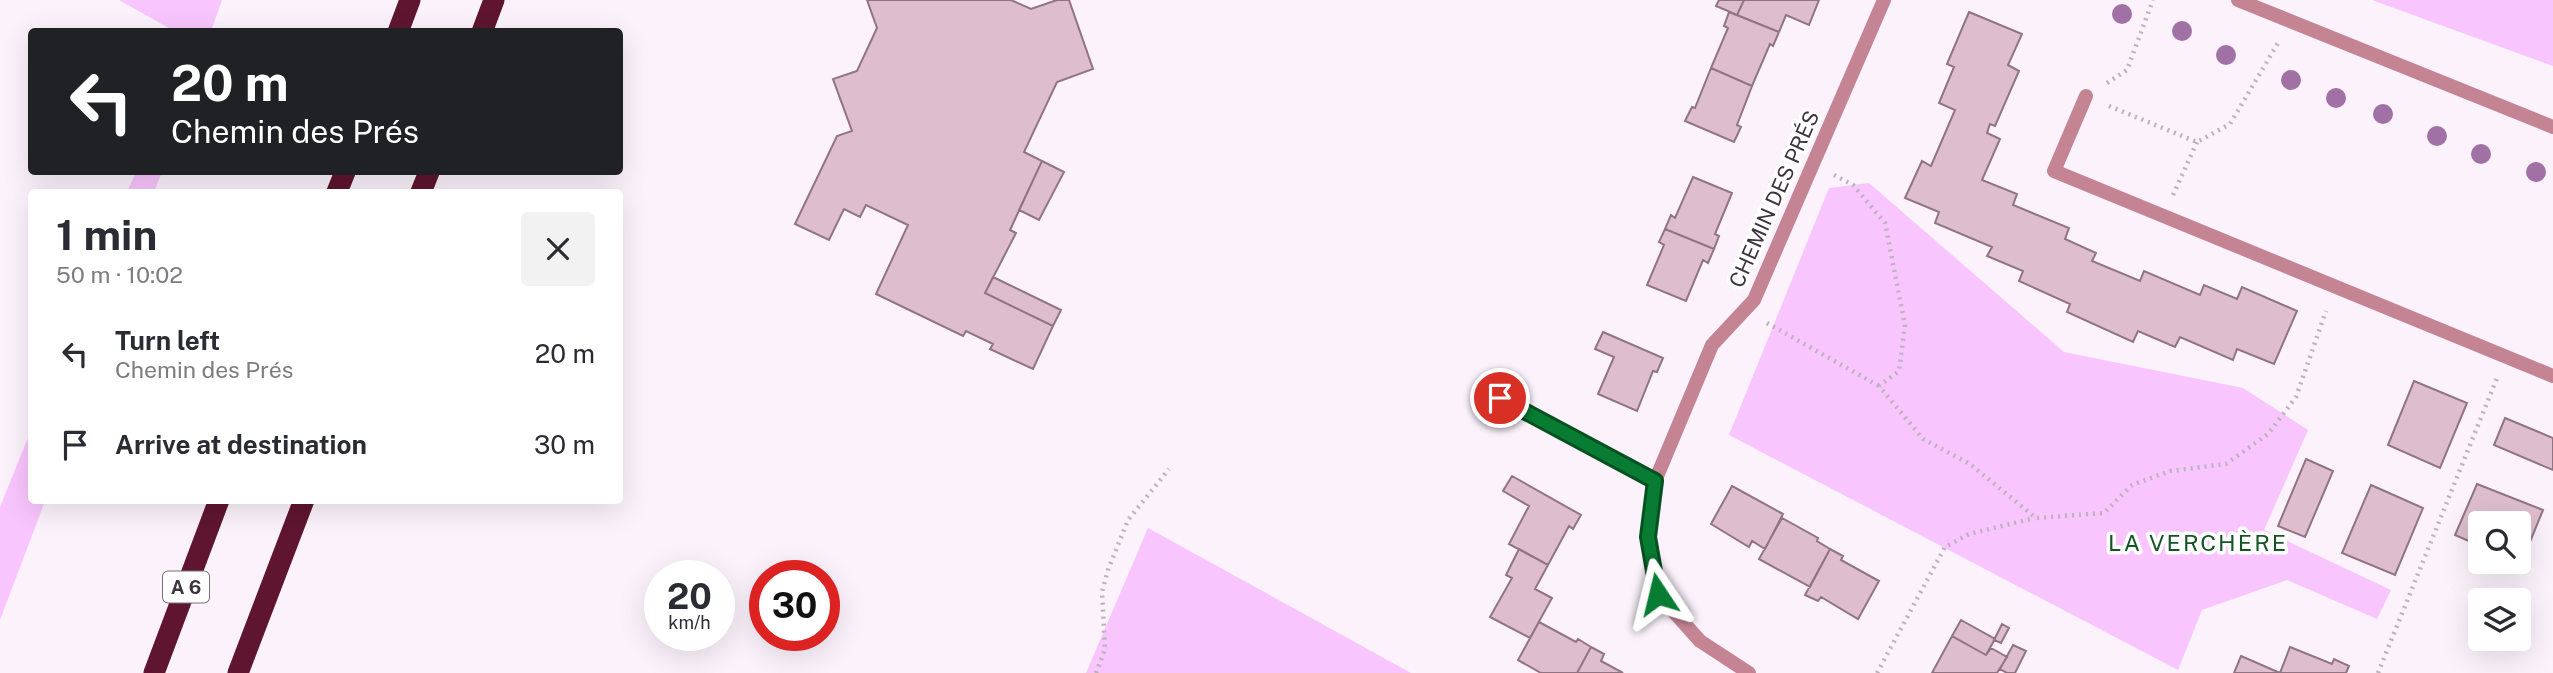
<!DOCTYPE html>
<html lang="en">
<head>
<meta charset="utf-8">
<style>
  :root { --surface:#fff; --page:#f2f2f3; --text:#2b2b33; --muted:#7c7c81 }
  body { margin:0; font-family:"Public Sans",sans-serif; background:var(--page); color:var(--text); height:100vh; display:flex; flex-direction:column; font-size:26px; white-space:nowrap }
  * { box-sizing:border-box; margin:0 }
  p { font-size:23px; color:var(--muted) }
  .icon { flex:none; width:38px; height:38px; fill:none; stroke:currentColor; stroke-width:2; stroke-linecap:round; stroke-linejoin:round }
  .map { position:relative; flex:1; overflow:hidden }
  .details { position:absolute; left:28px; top:189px; width:595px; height:315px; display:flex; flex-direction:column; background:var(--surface); border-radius:7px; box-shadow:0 7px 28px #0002 }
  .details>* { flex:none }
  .guide { position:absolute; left:28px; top:28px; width:595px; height:147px; border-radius:7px; box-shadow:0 7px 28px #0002; background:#202124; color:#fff; overflow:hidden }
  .fabs { position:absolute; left:2468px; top:511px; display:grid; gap:14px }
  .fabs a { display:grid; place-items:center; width:63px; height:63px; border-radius:7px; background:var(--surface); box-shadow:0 7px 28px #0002; font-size:35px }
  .speed { position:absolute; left:644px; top:560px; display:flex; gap:14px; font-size:35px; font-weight:700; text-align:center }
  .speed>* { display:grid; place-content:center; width:91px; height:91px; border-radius:50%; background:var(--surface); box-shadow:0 7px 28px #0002; line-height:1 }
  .speed small { font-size:18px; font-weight:400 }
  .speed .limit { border:10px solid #d22; background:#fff; color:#111 }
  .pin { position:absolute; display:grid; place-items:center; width:60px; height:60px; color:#fff; margin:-30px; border:4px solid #fff; border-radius:50%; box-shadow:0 2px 7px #0007 }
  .me { position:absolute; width:77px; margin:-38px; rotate:350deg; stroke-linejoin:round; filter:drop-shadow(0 0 5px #0008) }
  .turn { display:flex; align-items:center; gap:24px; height:147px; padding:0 28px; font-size:32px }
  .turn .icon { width:91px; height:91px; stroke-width:2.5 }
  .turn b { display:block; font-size:49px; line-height:60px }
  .round { display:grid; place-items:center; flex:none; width:74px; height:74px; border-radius:7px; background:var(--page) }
  .summary { display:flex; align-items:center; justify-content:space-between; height:119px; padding:0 28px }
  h1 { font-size:42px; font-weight:700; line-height:52px }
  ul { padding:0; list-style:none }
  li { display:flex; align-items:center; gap:21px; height:91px; padding:0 28px }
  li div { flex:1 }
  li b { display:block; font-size:26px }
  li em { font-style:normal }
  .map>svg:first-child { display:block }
  .green { fill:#f9c5fe }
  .building { fill:#debece; stroke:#917483; stroke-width:2 }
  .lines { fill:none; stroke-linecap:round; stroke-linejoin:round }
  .path { stroke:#bbb2bc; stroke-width:4.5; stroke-dasharray:2 5; stroke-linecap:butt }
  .street { stroke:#c48493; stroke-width:14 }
  .highway { stroke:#5f152f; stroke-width:21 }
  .tree { fill:#a171a6 }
  .route-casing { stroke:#055120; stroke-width:18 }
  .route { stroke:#087c32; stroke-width:12 }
  .labels { text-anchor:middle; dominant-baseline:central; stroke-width:7; stroke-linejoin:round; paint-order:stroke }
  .shield { fill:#fff; stroke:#777178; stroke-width:2 }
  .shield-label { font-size:19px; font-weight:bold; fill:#3d343e }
  .street-label { font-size:21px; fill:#3d343e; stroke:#fff }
  .neighbourhood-label { font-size:23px; letter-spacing:2px; fill:#145525; stroke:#fff }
</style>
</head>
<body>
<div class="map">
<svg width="2553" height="673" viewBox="0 0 2553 673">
  <rect width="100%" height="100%" fill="#fbf2fc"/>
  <path class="green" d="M119,0H222L211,31H174Z
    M2372,0H2553V66Z
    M136,172H162L154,192H127Z
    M1869,183L2064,352L2243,388L2308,430L2264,530L2391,590L2377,619L2287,580L2202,610L2178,670L1729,435L1829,188Z
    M31,430L32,500L45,501L0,620V507Z
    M1148,528L1411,673H1086Z"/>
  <path class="building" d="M867,0H1011L1031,9L1057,0H1069L1093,69L1057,82L1024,152L1042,161L1010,230L1016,233L985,293L1053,326L1033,369L990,349L993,344L966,331L963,336L876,294L908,225L866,205L860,217L844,209L829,240L795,224L837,136L852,131L833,79L857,71L877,28Z
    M1719,0H1744L1737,15L1716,6Z
    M1744,0H1819L1809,25L1786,15L1779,32L1737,15Z
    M1729,12L1779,32L1773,46L1770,44L1752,86L1711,68L1728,28L1724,26Z
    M1969,12L2022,34L2008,65L2019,71L1995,126L1990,124L1987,133L2000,139L1982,180L2017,194L2013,205L2069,228L2065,239L2096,253L2092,261L2140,281L2144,271L2200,295L2204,285L2237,299L2242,287L2297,311L2274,364L2237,349L2233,360L2180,337L2175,347L2138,331L2133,342L2067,312L2070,304L2019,281L2023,271L1987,256L1992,247L1935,223L1939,212L1905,198L1922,161L1931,166L1955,110L1939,103L1954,67L1947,64Z
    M1711,68L1752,86L1737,125L1741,127L1734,142L1685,121L1692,107L1695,108Z
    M1042,161L1064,172L1039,220L1019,210Z
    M1693,177L1732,193L1715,234L1719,236L1714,249L1665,229L1671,215L1675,218Z
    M1665,229L1714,249L1708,263L1703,260L1686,301L1647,285L1664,245L1659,242Z
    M993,277L1061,310L1053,326L985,293Z
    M1603,332L1663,358L1657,372L1653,371L1637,411L1598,394L1614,357L1595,349Z
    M2414,381L2467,403L2440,468L2388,445Z
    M2505,418L2553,438V470L2494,445Z
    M2306,459L2333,471L2305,537L2278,526Z
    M1512,476L1581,515L1573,529L1569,526L1548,565L1509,544L1529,506L1503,491Z
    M2477,484L2543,510L2521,564L2516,562H2518V523H2480V546L2455,535Z
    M2371,485L2423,508L2395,575L2342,553Z
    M1732,486L1783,514L1765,549L1752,541L1749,547L1711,524Z
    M1782,518L1818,538L1817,541L1830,549L1810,587L1759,559Z
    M1519,549L1548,565L1535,589L1552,598L1530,638L1490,617L1512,578L1506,575Z
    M1830,549L1843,556L1841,560L1879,581L1858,619L1821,597L1818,601L1805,595Z
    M1961,620L1995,639L1986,655L1952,636Z
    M1539,622L1576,642L1578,639L1591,647L1577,673H1541L1518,660Z
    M2002,624L2009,628L2001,643L1994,640Z
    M1952,636L1986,655L1991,648L2007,657L1997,673H1932Z
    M2013,645L2026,651L2015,673H2007L2000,669Z
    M1591,647L1604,654L1601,661L1623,673H1577Z
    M2290,647L2332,664L2334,659L2349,666L2346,673H2280Z
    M2241,656L2280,673H2234Z"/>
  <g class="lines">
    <path class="path" d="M2107,83L2127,70L2153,0
      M2109,106L2197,142L2230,124L2278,43
      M1834,175L1853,185L1885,223L1905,325L1899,371L1879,386L1923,439L1970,464L2036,518L2104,513L2132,485L2170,471L2226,464L2268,434L2296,397L2326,311
      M2173,195L2197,142
      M1767,323L1879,386
      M1096,673L1105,649L1102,592L1108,570L1128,520L1169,469
      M1877,673L1945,547L1969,534L2035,518
      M2378,673L2497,378"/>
    <path class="street" d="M2238,0L2553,127
      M2086,96L2054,171L2553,376
      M1500,398L1655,481
      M1749,673L1700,641L1658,594L1648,537L1655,481L1712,345L1754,300L1884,0"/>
    <path class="highway" d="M398,32L410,0
      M482,32L494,0
      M337,192L345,172
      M421,192L429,172
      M154,673L219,500
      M238,673L304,500"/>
  </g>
  <g class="tree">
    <circle cx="2122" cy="14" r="10"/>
    <circle cx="2182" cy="31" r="10"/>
    <circle cx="2226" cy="55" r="10"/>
    <circle cx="2291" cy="80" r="10"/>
    <circle cx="2336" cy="98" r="10"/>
    <circle cx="2383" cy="114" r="10"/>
    <circle cx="2437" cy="136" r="10"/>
    <circle cx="2481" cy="154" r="10"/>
    <circle cx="2536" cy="172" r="10"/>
  </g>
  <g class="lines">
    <defs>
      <path id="route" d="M1500,398L1655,481L1648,537L1658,594"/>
    </defs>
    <use href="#route" class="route-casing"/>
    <use href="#route" class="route"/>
  </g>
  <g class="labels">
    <rect class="shield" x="163" y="571.5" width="46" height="31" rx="5"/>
    <g class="shield-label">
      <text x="186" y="587">A 6</text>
    </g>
    <g class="street-label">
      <text transform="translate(1774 199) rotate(-66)">CHEMIN DES PRÉS</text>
    </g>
    <g class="neighbourhood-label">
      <text x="2198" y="542">LA VERCHÈRE</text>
    </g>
  </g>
</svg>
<div class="fabs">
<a><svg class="icon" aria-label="search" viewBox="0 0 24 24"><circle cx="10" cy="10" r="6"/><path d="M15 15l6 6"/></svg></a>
<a><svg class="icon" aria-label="layers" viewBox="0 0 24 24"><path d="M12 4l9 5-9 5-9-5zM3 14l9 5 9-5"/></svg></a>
</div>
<div class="speed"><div>20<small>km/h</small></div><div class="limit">30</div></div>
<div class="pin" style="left:1500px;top:398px;background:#d93025"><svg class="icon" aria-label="arrive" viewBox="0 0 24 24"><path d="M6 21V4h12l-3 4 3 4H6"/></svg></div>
<svg class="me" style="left:1658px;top:594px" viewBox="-20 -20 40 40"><path d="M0-17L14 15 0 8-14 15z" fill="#087c32" stroke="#fff" stroke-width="4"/></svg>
<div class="guide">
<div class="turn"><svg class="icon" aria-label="left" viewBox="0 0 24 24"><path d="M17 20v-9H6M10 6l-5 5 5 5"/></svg><div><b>20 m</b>Chemin des Prés</div></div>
</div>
<section class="details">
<div class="summary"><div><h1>1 min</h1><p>50 m · 10:02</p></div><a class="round"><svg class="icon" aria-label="close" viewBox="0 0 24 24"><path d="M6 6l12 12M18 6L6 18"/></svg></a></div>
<ul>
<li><svg class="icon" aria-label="left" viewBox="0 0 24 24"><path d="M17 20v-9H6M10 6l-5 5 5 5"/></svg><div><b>Turn left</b><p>Chemin des Prés</p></div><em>20 m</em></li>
<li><svg class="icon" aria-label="arrive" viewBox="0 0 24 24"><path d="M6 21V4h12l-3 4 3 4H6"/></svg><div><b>Arrive at destination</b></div><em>30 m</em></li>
</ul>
</section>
</div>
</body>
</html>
